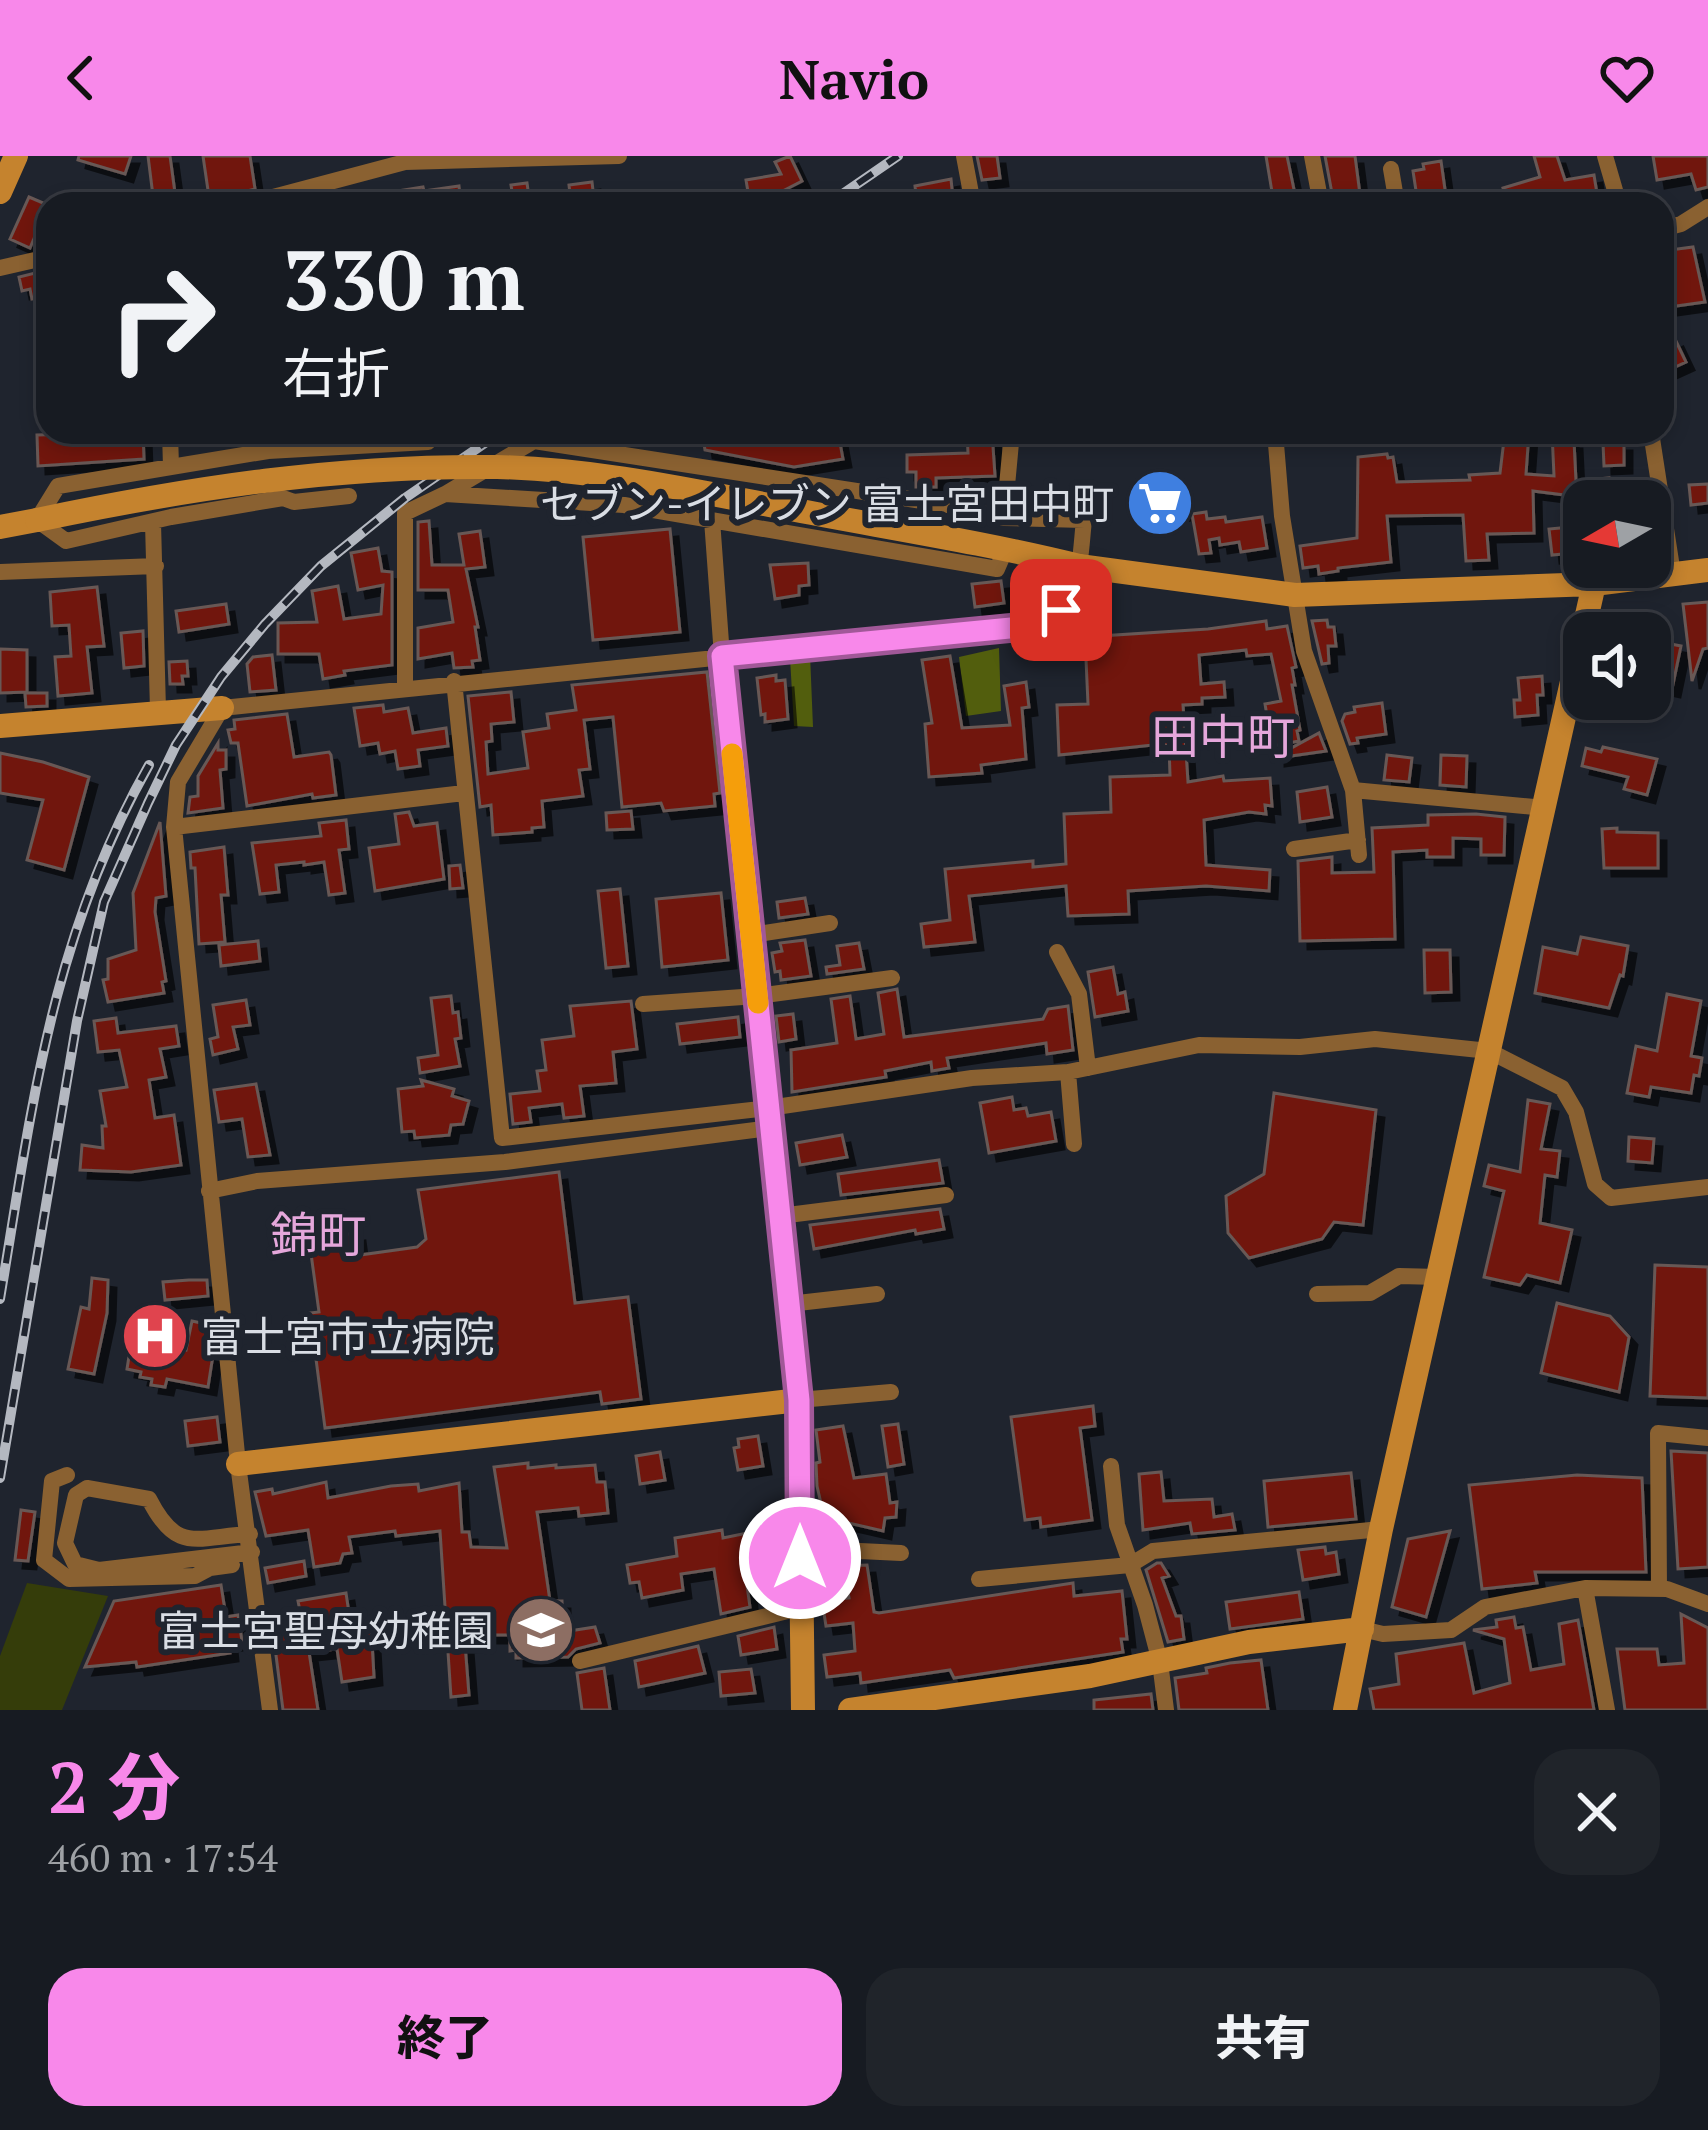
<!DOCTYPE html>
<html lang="ja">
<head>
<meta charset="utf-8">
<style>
  :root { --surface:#171b22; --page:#20242a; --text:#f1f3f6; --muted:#9ea1a5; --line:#363940; --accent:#f888ea }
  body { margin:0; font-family:"PT Serif","Noto Sans JP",serif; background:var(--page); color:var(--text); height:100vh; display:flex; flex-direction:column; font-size:45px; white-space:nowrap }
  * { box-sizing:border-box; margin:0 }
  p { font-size:39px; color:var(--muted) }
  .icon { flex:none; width:66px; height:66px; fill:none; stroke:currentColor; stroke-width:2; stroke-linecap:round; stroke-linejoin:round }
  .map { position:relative; height:1554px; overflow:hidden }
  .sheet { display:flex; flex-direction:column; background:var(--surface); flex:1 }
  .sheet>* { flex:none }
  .banner { position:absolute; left:36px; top:36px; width:1638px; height:252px; border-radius:36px; box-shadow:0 6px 18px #0003,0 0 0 3px var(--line); background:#171b22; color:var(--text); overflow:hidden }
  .needle { width:78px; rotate:261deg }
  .tools { position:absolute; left:1563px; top:324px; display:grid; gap:24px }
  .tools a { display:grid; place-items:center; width:108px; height:108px; border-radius:24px; background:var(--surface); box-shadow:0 6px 18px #0003,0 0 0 3px var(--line); font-size:60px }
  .pin { position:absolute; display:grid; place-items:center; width:102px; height:102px; color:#fff; margin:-51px; border-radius:24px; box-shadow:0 6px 18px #0006 }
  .me { position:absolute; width:132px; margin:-66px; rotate:0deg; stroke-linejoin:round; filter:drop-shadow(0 0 9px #0008) }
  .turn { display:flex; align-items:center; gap:42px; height:252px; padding:0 48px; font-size:54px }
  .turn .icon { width:156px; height:156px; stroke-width:2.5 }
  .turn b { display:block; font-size:84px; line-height:102px }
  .round { display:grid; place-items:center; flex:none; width:126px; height:126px; border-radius:36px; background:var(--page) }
  .head { display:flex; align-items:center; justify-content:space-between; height:204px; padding:0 48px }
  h1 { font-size:72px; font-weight:800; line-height:90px; color:var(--accent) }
  .primary-button { display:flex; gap:24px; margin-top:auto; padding:24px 48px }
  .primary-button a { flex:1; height:138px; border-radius:36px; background:var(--accent); color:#111; font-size:48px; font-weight:800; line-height:138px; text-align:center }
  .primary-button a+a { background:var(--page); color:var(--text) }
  header { display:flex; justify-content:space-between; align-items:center; height:156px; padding:0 48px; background:var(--accent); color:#111; font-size:54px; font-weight:800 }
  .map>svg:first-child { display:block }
  .green { fill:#353d0a }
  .forest { fill:#525e0d }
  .building { fill:#71170f; stroke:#685855; stroke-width:3; filter:url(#shadow) }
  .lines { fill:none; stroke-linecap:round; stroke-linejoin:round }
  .street { stroke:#8a6131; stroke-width:16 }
  .secondary { stroke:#c5832e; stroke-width:24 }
  .rail-casing { stroke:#b4b8c0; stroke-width:10 }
  .rail { stroke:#1f242e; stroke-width:6; stroke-dasharray:18; stroke-linecap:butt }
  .secondary-bridge { stroke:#c5832e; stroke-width:24 }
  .route-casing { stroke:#a15898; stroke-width:30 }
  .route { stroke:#f888ea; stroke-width:21 }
  .slow { stroke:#f59e0b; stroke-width:21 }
  .labels { text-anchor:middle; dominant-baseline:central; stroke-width:12; stroke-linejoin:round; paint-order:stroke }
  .poi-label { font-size:42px; fill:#d9dde4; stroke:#1f242e; text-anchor:end }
  .quarter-label { font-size:48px; fill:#e5a7db; stroke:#1f242e }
</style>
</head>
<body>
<header><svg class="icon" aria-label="back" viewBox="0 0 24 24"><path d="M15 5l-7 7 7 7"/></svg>Navio<svg class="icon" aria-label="heart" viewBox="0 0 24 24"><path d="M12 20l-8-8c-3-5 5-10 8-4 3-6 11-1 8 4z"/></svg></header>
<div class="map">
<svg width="1708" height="1554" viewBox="0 0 1708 1554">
  <defs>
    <filter id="shadow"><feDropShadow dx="8" dy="8" stdDeviation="0" flood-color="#0009"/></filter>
  </defs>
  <rect width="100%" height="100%" fill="#1f242e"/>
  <path class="green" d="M27,1427L108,1440L62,1554H0V1500Z"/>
  <path class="forest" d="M999,492L1001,555L966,560L959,501Z
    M810,498L813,571L794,570L790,502Z"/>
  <path class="building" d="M79,0H131L125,18L78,4Z
    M148,0H170L175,37L153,40Z
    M203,0H250L255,33L243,36L235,44L210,48Z
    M790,0L802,25L773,40L774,48H750L746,24L781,18L775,6Z
    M977,0H997L1000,22L982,24Z
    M1266,0H1287L1297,48H1274Z
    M1325,0H1355L1361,46L1334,48Z
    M1534,0H1557L1565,24L1594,19L1598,44L1591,48H1508L1503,32L1540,21Z
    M1653,0H1708V31L1696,34L1691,18L1657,24Z
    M1441,5L1447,48H1418L1413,15L1424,13L1423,8Z
    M951,23L953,43L917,48L915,30Z
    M592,26L594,43L571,47L569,29Z
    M527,27L530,48H514L511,29Z
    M459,30L461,48H366V40L423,31L424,35Z
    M29,41L48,49L30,92L10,83Z
    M1693,91L1705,146L1662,152V95Z
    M43,115L48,140L32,143L30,133L22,135L19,121Z
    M1675,183L1686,206L1662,217V189Z
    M143,276L144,303L38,310L37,279Z
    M702,276H838L843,303L794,311L705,294Z
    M967,276H992L995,320L936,322V331H916V316H907V299L968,297Z
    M1510,276H1529L1526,318L1554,320L1552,276H1570V285H1574L1576,325L1609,322L1611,345L1533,335L1534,377L1487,378L1489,404L1466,405L1463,359L1387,360L1391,406L1338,412V415L1319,418L1318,410L1303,412L1300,390L1357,382L1358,301L1387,298L1388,302L1393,301L1397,326L1470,324L1469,319L1500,317L1504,284H1511Z
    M1603,287H1624V309L1604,310Z
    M1708,328V347L1691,349L1689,329Z
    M1181,331L1184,356L1139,362L1135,338Z
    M1206,356L1207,363L1225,361L1226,366L1262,361L1267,392L1241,396L1239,386L1220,389L1219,382L1209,384L1211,397L1199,398L1192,358Z
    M429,365L432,409H464L459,378L480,375L485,411L466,413L478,471H475L480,504L472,505L473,511L454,512L452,497L418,503V472L453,466L448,434H418V366Z
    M1571,371L1574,397L1552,399L1549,373Z
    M670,373L680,476L593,484L583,381Z
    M378,392L382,415L392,416V509L344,515L345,519L323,523L319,498H278V467L317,466L312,435L338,430L344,463L381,458L383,429L358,434L351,397Z
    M808,407L809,429L799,430V439L775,443L770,409Z
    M1001,425L1004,447L975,451L972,428Z
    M97,431L104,490L87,491L92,537L58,540L55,501L71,500L69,469L52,470L50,436Z
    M1708,446V492L1703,493L1692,525L1683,448Z
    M226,448L229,468L179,476L176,455Z
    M1327,464L1328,471H1334L1336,490H1328L1329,507L1322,508L1312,465Z
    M1266,465L1267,473L1287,470L1296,511L1292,512L1295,529H1292L1300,574L1297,575L1299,585L1272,590L1265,548L1281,545L1271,498L1247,500L1246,494L1199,499L1201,528L1224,526L1225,541L1202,542V548L1183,549L1188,626L1223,620L1224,625L1270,622L1272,650L1265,649L1266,658L1249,656L1204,664L1206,709L1270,714L1269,735L1206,730L1128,735L1129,758L1068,760L1066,730L969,740L975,786L924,791L921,768L950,764L945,713L1033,705V711L1066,708L1064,658L1111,656L1110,621L1170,619L1169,590L1162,588L1059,599L1057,549L1088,548L1085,481L1208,473Z
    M143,475L144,510L124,512L121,477Z
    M1650,484L1681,490L1672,533L1650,528Z
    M0,493L27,494V536L0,537Z
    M272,499L276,534L250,536L247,508L253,501Z
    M950,500L962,572L1010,569L1004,530L1026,526L1029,551L1022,552L1026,603L981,609L982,617L929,621L925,568L932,567L922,504Z
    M187,505L188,520H182L183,528H170L169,506Z
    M707,516L720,637L714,638L715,650L664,655L661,647L622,651L613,561L584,564L590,613L579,614L583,640L542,645L544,671L532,672V676L493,679L491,649L480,651L468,540L511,536L514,566L491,568L492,585L486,586L488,618L528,612L523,576L549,572L547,558L576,554L572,529Z
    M776,519V525L785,524L788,563L765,566V558L761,559L757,522Z
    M1542,520L1543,539H1537L1538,559L1515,561L1514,544H1520L1518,522Z
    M25,537H47V550L26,551Z
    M1382,547L1386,578L1357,582L1358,587L1350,588L1342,565L1345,558L1355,556L1354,551Z
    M383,549L384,556L408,552L413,577L446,572L448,590L418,594L420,610L398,613L395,595L380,598L378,587L360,590L354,552Z
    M287,558L294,601L329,596L331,599L336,639L313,642L312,638L247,650L238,587H231L228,574L235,573L234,564Z
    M1319,577L1326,595L1277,602V600Z
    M218,587V594H226V613L220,614L223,652L188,657L190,641L198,640V620Z
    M1603,591L1657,603L1647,639L1624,633L1628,621L1582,610L1586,592L1601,596Z
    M0,597L43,606L89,621L64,714L27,704L43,644L0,637Z
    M1387,599L1412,602L1409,626L1384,624Z
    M1441,599L1467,600L1466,631L1440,629Z
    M1327,631L1332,661L1300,666L1297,636Z
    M631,655L633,673L607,674L606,657Z
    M409,656L414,670L437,667L444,723L375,735L369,692L399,688L395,658Z
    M1476,658L1505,661L1504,699H1481V683L1453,682V701H1427V694L1393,696L1395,783L1300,785L1298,705L1332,701V717L1374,716L1372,672L1428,669V659Z
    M346,664L349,693L339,694L345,737L329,739L324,706L304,709V706L276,709L279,736L260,738L252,687L321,680L319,667Z
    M160,666L166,740L156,742L155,756L166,825L162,826L164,837L108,846L103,824L108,823V803L136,794L133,737Z
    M1617,672V676L1658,677V712H1604L1602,673Z
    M224,691L228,739H221L225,786L199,788L195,712H191L190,696Z
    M460,709L463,732L450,733L449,710Z
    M620,733L628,810L606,812L598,735Z
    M721,737L728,804L662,811L656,743Z
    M805,742L808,758L779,762L777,746Z
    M1581,781L1628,790L1623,820L1620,819L1609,852L1535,837L1543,791L1577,798Z
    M805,784L811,820L781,824L780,815L775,816L772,797L782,795L780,787Z
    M258,785L260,805L221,810L219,789Z
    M859,787L864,813L827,818L826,811L840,809L837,790Z
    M1424,794H1450L1451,836L1425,837Z
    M1113,811L1118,838L1125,836L1128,855L1095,861L1088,816Z
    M897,833L904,881L1043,863L1048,853L1068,850L1073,894L1047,898L1046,887L947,902L949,912L932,915L931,906L885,915L886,921L792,936L791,894L837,887L831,843L850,840L856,883L884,878L878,837Z
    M1667,838L1701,845L1691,900L1702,902L1699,920L1694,919L1691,937L1651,931L1649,941L1627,937L1636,890L1657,895Z
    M451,840L453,857L458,856L461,882L455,883L460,910L420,917L418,902L438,899L431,842Z
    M246,844L250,869L233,871L238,893L213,899L210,883L218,881L213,849Z
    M631,845L637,893L613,896L616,927L580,930L584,960L564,962L562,948L529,952L531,966L513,968L510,938L540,935L537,915L546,914L542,884L574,880L570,850Z
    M793,858L796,883L779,886L776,860Z
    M738,861L740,881L680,888L677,868Z
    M116,862L118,877L176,870L179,890L160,893L166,921L149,924L155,962L174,959L181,1009L131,1016L80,1014L82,989L103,992L102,970H106L100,935L127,931L119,894L98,896L94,865Z
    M421,924L454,933L452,940L469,945L463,968L451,969L449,979L415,982L414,975L402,976L398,933L423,930Z
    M256,928L270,999L248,1001L242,963L219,966L214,934Z
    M1274,937L1376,954L1363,1069L1334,1066L1322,1083L1249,1102L1228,1077L1226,1040L1264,1018Z
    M1012,941L1014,954L1026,952L1028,960L1051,956L1056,985L989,997L980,947Z
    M1528,944L1550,948L1541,993L1560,995L1557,1021L1545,1019L1540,1067L1572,1074L1560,1127L1527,1119L1520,1129L1484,1121L1504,1035L1484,1030L1489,1009L1520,1016Z
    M842,979L847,1001L800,1009L796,987Z
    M1629,981L1654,983L1652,1007L1628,1005Z
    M939,1004L943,1027L841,1039L838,1018Z
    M559,1016L575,1147L628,1141L641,1243L602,1248L600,1236L325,1272L310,1157L319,1156L309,1083L357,1077L360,1099L417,1091L426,1083L418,1034Z
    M940,1053L944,1073L916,1078L915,1074L814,1093L810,1069Z
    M1655,1109L1708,1111V1242L1650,1240Z
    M92,1122L108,1124L107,1157L94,1218L68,1213L81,1151L89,1153Z
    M189,1124H207L208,1140L165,1144L163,1126Z
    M1557,1147L1610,1160L1629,1181L1619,1236L1541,1217Z
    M192,1165L210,1169L204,1197L213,1199L208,1231L167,1223L165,1231L151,1229L152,1223L140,1221L141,1216L127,1213L130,1194L167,1200L168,1196L180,1198L181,1193L186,1194Z
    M1093,1250L1095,1270L1080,1272L1092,1364L1041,1371L1040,1362L1025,1364L1011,1261Z
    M217,1261L220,1286L188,1290L185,1265Z
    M898,1268L904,1308L888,1311L882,1270Z
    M843,1270L854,1322L886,1318L890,1347L897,1346L896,1361L885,1362L883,1375L840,1365L843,1384L819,1388L817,1366L825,1365L817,1330L816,1307L820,1306L816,1274Z
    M758,1280L763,1310L738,1314L734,1292L739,1291L738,1283Z
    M1671,1295L1708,1297V1411L1678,1413Z
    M660,1296L665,1324L640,1328L636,1300Z
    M528,1307V1312L556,1309V1312L595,1309L597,1326H605L608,1357L579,1360L578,1352L537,1356L550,1445H562L563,1476L595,1471L600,1487L576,1493L568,1501L516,1502V1494L510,1495V1479H475L476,1487L465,1488L469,1539L451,1541L440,1375L396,1380L395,1375L349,1381L352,1397L343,1398L340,1407L314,1411L308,1374L266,1380L255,1336L272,1333L273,1338L326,1326L328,1342L391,1330L418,1328L419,1335L459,1327L462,1376H469L471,1391L507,1392L494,1311Z
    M1161,1316L1164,1345L1212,1343L1214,1361L1232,1358L1235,1374L1192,1378L1190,1367L1143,1374L1139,1318Z
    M1351,1317L1356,1363L1268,1371L1264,1325Z
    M1577,1319L1642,1322L1646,1416H1535L1537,1427L1482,1433L1469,1329Z
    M21,1354L35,1356L28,1405L15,1404Z
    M772,1372L777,1402L744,1408L750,1451L721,1458L714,1413L681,1418L683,1434L642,1442L639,1426L630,1427L627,1409L677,1400L675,1382L722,1374L723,1382Z
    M1450,1375L1426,1461L1392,1451L1408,1383Z
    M1325,1391L1326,1398L1336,1396L1339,1418L1303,1424L1298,1394Z
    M304,1405L306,1420L268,1427L265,1412Z
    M1157,1407H1161L1169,1420L1162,1422L1176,1460H1181L1184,1483L1168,1486L1146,1414Z
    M867,1409L874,1456L879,1457L1073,1427L1074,1440L1122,1435L1127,1483H1121L1123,1496L954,1522L950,1514L861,1527L860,1517L827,1521L824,1499L855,1495L853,1467L826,1470L822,1445L849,1442L844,1410Z
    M221,1429L226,1461L238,1459L242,1485L229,1487L230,1497L137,1511L136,1506L85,1511L114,1445Z
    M1299,1436L1303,1463L1230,1473L1226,1446Z
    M346,1437L351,1471L371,1468L374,1521L342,1526L337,1493L309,1496L318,1554H283L271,1460L300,1455L298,1445Z
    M1681,1458L1708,1472V1554H1625L1617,1493H1657L1659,1509L1684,1507Z
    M1514,1461L1516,1472L1523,1471L1531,1514L1564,1508L1559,1468L1578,1464L1594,1554H1374L1370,1533L1399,1528L1396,1498L1464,1487L1474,1537L1510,1527L1504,1483L1473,1474L1497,1471L1496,1464Z
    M774,1471L777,1493L741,1499L738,1480Z
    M698,1490L705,1517L639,1531L635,1505Z
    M1261,1504L1268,1554H1179L1175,1522L1207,1517L1206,1512L1230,1507Z
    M604,1512L610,1554H582L577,1517Z
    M751,1513L755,1537L721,1540L719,1516Z
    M1151,1538L1153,1554H1094V1544Z"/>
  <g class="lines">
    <path class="street" d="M964,0L973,48
      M1312,0L1321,48
      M1605,0L1619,48
      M1391,13L1397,48
      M247,48L405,6L619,0
      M1662,73L1681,68L1708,51
      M0,112L48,101
      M170,276L171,311L58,330L37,364L66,385L171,361L283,342L294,346L349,340
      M1275,276L1282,360L1304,495L1353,634L1545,652
      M1651,276L1673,418
      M171,311L268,295L428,286
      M1004,362L1012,276
      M712,364L722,500
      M153,367L158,554
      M0,416L156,410
      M454,525L502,982L769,952L972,922L1068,916L1199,889L1300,891L1375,883L1489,895L1562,932L1576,956L1595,1028L1611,1042L1708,1031
      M405,532V357L445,338L624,349L997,413L1006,392
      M1353,634L1359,699
      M174,671L464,637
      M1294,693L1358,684
      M751,779L830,767
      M1057,796L1079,838L1088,912
      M643,848L757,840L892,822
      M1068,916L1074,988
      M209,1035L257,1025L505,1006L770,972
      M780,1060L946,1039
      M1317,1138L1370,1137L1399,1120L1439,1121
      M789,1148L877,1138
      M799,1244L891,1236
      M1111,1310L1117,1369L1145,1449L1160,1506L1166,1554
      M67,1319L52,1325L44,1404L69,1423L195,1420L210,1412L232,1409
      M250,1378C195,1381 177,1398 149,1343L87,1332L76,1339L65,1387L75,1408L99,1414L252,1396
      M800,1403L860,1395L901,1397
      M979,1423L1130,1409L1153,1395L1381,1373
      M1585,1432L1607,1554
      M1659,1433L1658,1277L1708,1282
      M1362,1473L1383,1478L1451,1474L1485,1451L1585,1432L1667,1433L1708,1448
      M580,1505L800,1452
      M270,1554L238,1308L174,671L178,626L222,552L1041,469C1082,438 1079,411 1084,364L1004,362L954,350L534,285L445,338"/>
    <path class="secondary" d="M0,36L16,0
      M0,371L37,364
      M1079,410L1295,439L1594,428L1708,414
      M722,500L799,1244L803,1554
      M0,570L222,552
      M238,1308L799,1244
      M850,1554L1090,1520L1249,1486L1362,1473
      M1345,1554L1381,1373L1594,428"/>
    <defs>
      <path id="rail" d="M828,48L898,0
        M0,1143C32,951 51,782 149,609
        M0,1322L77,865L104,746L148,647L176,589L221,521L265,468L321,410L405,342L501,276"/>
    </defs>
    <use href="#rail" class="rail-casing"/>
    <use href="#rail" class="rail"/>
    <path class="secondary-bridge" d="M37,364C190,332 340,309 497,311C594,313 690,334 785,352C883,371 982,386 1079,410"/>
  </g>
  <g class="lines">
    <defs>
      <path id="route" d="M800,1402L799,1244L722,500L1041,469L1061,454"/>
    </defs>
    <use href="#route" class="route-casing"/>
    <use href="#route" class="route"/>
    <path class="slow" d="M732,598L758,847"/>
  </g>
  <defs>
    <symbol id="supermarket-disc" viewBox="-11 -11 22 22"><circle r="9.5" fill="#3f7fe0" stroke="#1f242e"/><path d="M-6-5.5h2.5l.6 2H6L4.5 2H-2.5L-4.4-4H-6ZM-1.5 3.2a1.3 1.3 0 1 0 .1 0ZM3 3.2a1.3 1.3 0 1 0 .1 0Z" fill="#fff"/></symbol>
    <symbol id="hospital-disc" viewBox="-11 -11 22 22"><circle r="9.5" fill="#e0444e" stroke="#1f242e"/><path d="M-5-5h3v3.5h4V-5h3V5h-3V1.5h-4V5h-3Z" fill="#fff"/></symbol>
    <symbol id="school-disc" viewBox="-11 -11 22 22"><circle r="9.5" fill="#8d6e63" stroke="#1f242e"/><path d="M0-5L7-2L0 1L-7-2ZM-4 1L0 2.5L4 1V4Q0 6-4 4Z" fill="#fff"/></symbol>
  </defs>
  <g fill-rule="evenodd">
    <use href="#supermarket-disc" x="1122" y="309" width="76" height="76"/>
    <use href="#hospital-disc" x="117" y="1142" width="76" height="76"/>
    <use href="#school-disc" x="503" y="1436" width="76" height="76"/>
  </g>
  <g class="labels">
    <g class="poi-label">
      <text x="1114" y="347">セブン-イレブン 富士宮田中町</text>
      <text x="201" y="1180" text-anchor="start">富士宮市立病院</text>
      <text x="494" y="1474">富士宮聖母幼稚園</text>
    </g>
    <g class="quarter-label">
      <text x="1223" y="580">田中町</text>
      <text x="318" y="1078">錦町</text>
    </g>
  </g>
</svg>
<div class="tools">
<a><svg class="needle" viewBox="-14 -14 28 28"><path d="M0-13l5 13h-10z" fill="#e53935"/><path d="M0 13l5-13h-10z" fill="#9ea1a5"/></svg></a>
<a><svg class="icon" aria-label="sound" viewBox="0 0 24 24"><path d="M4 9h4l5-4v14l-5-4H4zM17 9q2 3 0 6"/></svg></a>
</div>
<div class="pin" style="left:1061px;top:454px;background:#d93025"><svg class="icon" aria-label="arrive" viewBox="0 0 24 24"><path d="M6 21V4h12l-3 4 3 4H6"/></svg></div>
<svg class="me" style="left:800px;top:1402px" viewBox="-20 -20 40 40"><circle r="17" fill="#f888ea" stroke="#fff" stroke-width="3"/><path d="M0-11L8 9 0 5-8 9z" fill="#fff"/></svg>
<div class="banner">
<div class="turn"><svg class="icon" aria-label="right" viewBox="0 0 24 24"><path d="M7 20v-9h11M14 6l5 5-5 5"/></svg><div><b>330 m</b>右折</div></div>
</div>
</div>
<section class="sheet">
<div class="head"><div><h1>2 分</h1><p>460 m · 17:54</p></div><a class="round"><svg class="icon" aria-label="close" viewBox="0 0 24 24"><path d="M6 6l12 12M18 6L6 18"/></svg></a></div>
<div class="primary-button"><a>終了</a><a>共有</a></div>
</section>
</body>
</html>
